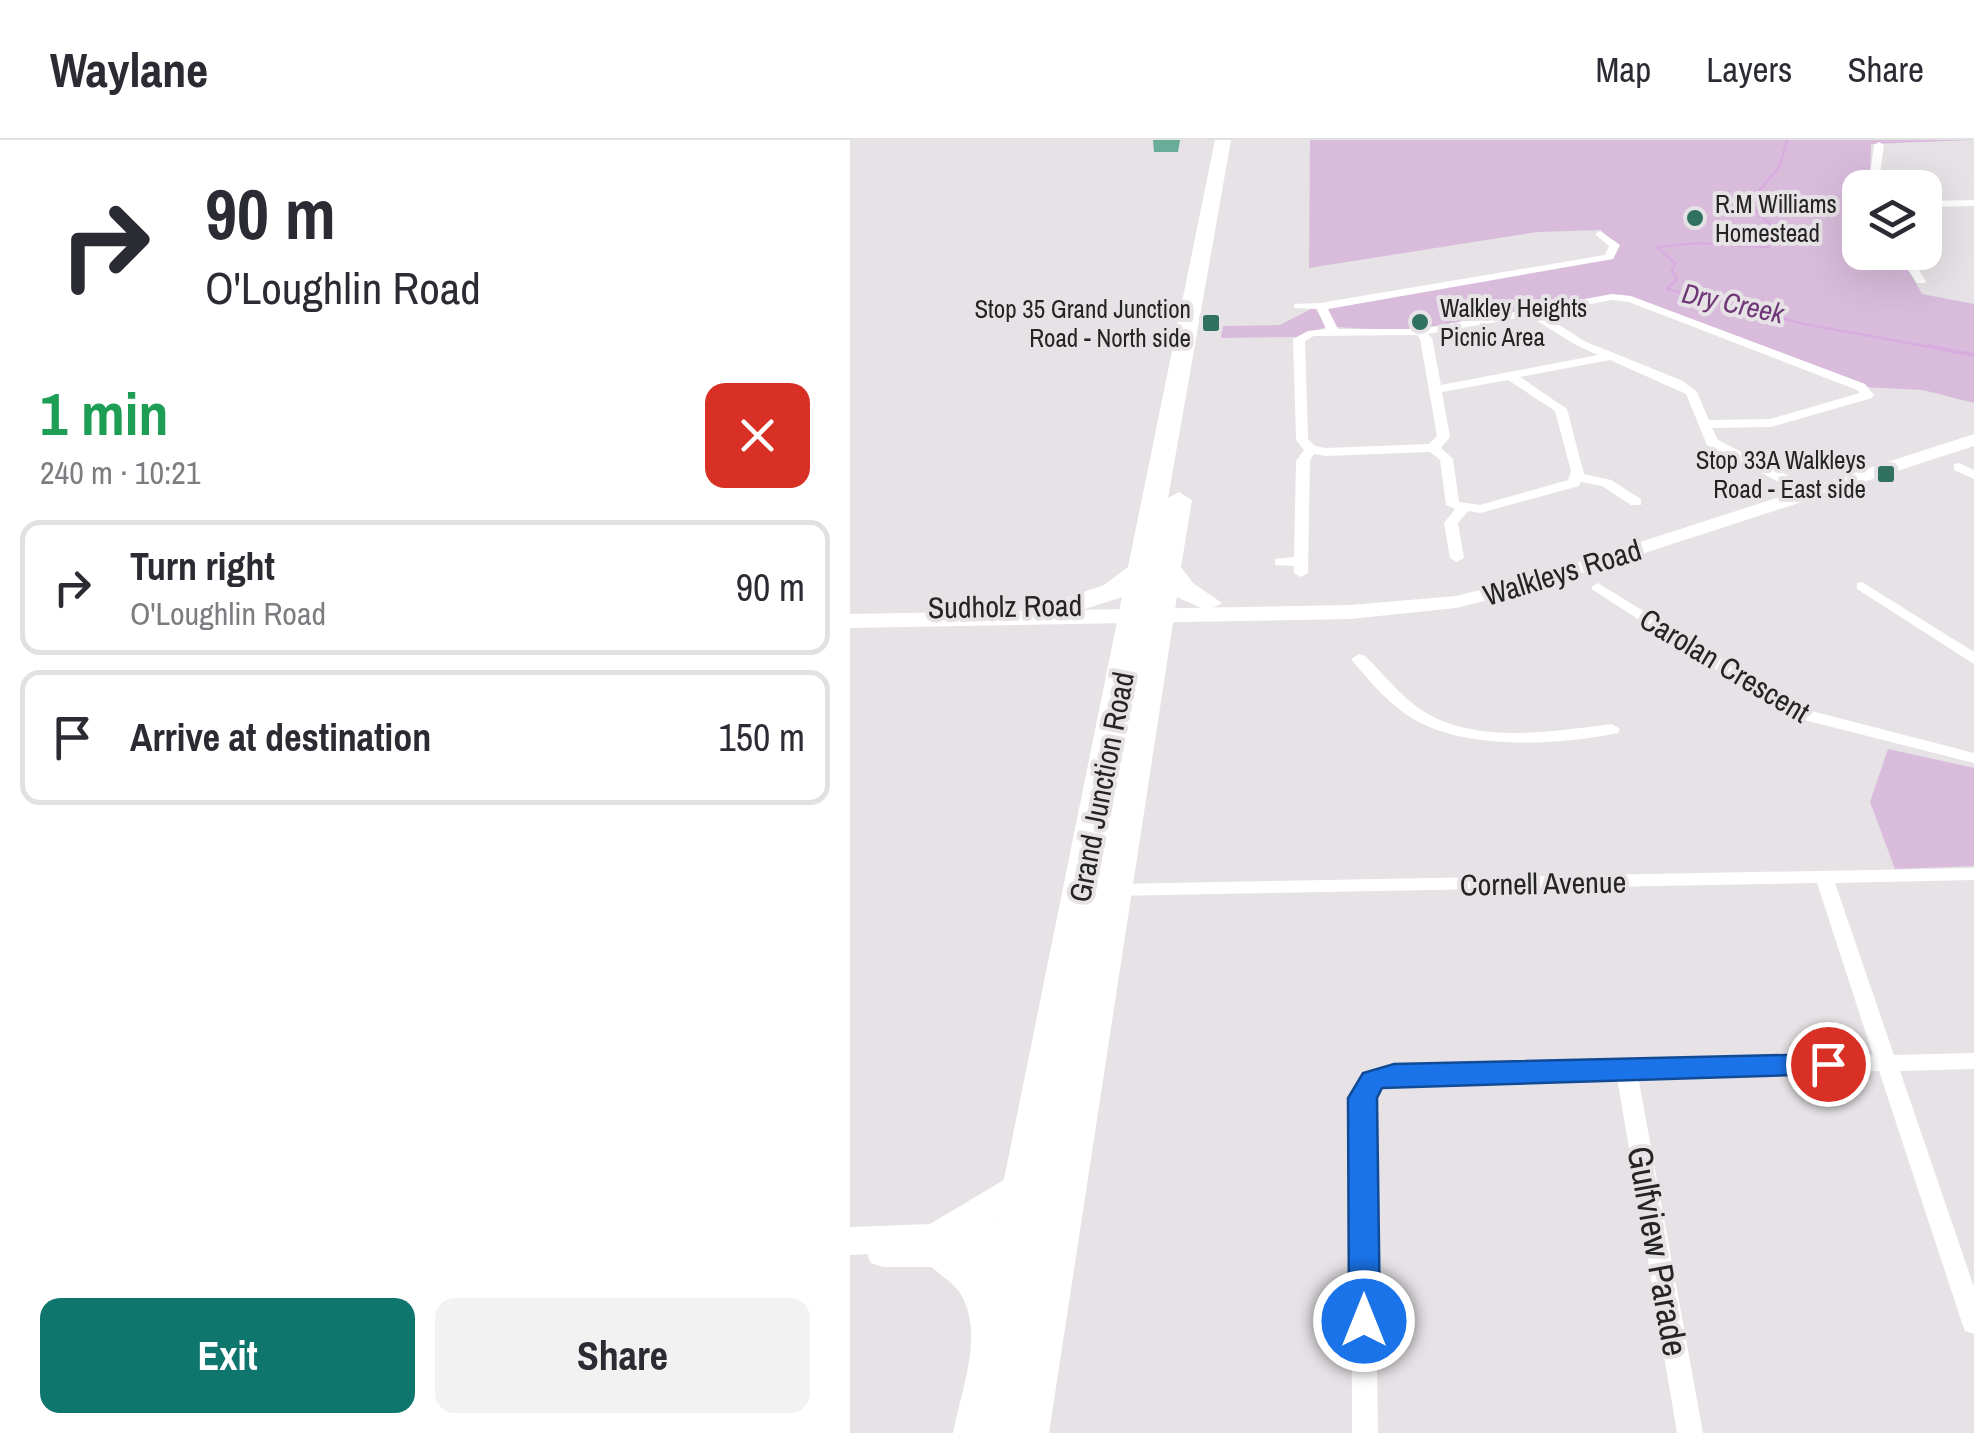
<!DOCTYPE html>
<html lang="en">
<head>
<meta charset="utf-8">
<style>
  :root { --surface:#fff; --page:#f2f2f3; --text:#2b2b33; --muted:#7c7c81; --line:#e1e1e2; --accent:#0f766e }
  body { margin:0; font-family:"Archivo Narrow",sans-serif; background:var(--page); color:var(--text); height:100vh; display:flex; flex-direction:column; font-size:38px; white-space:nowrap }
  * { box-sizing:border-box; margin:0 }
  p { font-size:32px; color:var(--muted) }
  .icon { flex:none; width:55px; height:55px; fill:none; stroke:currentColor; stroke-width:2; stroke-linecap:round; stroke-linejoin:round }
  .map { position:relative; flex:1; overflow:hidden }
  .details { display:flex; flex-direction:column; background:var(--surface); width:850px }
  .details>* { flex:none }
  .top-card { background:#fff; color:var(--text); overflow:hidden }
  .fabs { position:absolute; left:992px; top:30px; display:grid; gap:20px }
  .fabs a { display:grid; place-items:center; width:100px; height:100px; border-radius:20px; background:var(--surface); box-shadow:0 10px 40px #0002; font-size:50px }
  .pin { position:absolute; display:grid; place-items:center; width:85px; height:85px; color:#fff; margin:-42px; border:5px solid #fff; border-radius:50%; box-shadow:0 2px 10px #0007 }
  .me { position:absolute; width:110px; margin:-55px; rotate:0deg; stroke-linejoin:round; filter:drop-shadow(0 0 8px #0008) }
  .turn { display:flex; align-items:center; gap:35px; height:210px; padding:0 40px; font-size:45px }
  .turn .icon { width:130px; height:130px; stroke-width:2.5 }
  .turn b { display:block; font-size:70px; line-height:85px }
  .round { display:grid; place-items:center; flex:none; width:105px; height:105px; border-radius:20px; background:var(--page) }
  .summary { display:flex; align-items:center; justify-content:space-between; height:170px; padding:0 40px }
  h1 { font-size:60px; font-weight:700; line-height:75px; color:#1e9e55 }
  .action { display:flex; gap:20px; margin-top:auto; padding:20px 40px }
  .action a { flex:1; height:115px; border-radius:20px; background:var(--accent); color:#fff; font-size:40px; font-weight:700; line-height:115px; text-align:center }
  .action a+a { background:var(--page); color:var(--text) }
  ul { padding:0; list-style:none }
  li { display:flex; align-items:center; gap:30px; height:135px; margin:0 20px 15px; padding:0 20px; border:5px solid var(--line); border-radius:20px }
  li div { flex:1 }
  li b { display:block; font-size:38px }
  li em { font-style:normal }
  header { display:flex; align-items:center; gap:60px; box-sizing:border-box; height:140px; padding:0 50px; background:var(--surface); border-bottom:2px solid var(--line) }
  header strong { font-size:48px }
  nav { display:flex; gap:55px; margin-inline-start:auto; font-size:35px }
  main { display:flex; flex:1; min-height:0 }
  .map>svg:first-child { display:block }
  .green { fill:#d9bcdc }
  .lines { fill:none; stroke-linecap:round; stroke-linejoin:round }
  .stream-far1 { stroke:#d9acdf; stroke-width:2.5 }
  .stream { stroke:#d9acdf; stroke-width:4 }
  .street { fill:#fff; fill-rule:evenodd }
  .secondary { fill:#fff; fill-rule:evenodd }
  .highway { fill:#fff; fill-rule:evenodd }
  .wall { fill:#69ad98 }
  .route { fill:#1a73e8; stroke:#114b97; stroke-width:2.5 }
  .poi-dot { fill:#31715f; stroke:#e6e2e6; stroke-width:4 }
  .labels { text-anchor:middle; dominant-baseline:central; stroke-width:8; stroke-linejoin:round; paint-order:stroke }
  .far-poi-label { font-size:25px; fill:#252425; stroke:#e6e2e6; text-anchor:start }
  .far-water-label { font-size:28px; font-style:italic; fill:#6e3775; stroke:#e6e2e6 }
  .street-label { font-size:30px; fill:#252425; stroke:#e6e2e6 }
  .near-street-label { font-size:35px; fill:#252425; stroke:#e6e2e6 }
</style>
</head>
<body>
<header>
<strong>Waylane</strong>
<nav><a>Map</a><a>Layers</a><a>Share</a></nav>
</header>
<main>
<section class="details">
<div class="top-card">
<div class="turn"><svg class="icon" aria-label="right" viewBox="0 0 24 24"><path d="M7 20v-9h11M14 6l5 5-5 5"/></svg><div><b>90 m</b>O'Loughlin Road</div></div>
</div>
<div class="summary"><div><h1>1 min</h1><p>240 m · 10:21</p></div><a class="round" style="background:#d93025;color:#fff"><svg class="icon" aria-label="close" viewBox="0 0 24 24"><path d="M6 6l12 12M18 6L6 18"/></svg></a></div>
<ul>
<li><svg class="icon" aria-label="right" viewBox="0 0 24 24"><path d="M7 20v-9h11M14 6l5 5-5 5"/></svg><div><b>Turn right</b><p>O'Loughlin Road</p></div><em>90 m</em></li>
<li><svg class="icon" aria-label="arrive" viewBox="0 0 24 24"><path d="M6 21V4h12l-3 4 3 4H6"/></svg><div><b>Arrive at destination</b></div><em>150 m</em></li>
</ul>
<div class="action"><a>Exit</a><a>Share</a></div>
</section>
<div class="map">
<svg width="1124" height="1293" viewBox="0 0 1124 1293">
  <rect width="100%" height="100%" fill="#e6e2e6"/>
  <path class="green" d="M460,0H1124L1021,4L1020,47L1010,48V112L1049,113L1072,154L1124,164V263L1073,250L1011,247L781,159L762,157L570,192L485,187L477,169L759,117L765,105L751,90L687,92L459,128Z
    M465,167L476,187L448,197L371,198L372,186L430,185Z
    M1038,609L1124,628V726L1045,729L1020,662Z"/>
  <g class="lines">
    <path class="stream-far1" d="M937,0L930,26L898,64L921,85L926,100L917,107L849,103L807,107L825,123L822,131L827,139L817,149L955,184L1091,209"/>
    <path class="stream" d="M1078,206L1124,215"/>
    <path class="street" d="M1029,2L1034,5L1028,48H1018L1024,5Z
      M1124,60V66L1075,67V61Z
      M750,91L770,105L763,119L478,169L488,189H570L762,154L781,156L1015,244L1024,255L1022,258L921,287L862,288L868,300L966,350V356H956L857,305L836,254L760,220L670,237L717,269L734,334L761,340L791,359V365H781L752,346L731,342L729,346L630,373L618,371L608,383L614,418L607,422L600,418L594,383L605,369L596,365L590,320L580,312L476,316L464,314L460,321L458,433L451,437L444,433V426L425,425V419L444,417L446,321L454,310L446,300L443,199L458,191L476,189L467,169L444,168V164L470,163L755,115L759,106L745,94ZM762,160L779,162L1007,250L1010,253L920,279L859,280L847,252L833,241L734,201L691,173ZM679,176L726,205L748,215L591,245L582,198L578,194ZM567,195L570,199L587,296L579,304L476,308L465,306L458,299L455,201L464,196ZM658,240L705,271L721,331L718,340L630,365L609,362L603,319L591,308L600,297L592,252Z
      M1046,112H1057L1076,141L1075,143H1067Z
      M1109,323L1124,330V339L1104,330V324Z
      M1012,442L1124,512V524L1007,449V443Z
      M748,443L950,568L1124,613V623L938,576L743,450L741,447Z
      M509,514L515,516C535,535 553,560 578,574C630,604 705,591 762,584L770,589L768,593C711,605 621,610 569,582C543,569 519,541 501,519Z
      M1124,728V740L985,743L1044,915L1124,913V929L1050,931L1124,1147V1194L1115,1191L1112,1183L1029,931L788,936L853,1293H827L767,937L545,942L530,946L523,959L528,1293H502L501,958L515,934L545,926L1023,915L967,743L262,756L253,750L262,744Z"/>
    <path class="secondary" d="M1124,294V306L693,446L606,468L500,479L0,488V474L500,465L606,456L679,438Z
      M174,1028L185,1032L190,1041L185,1050L144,1081L175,1079L187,1083L192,1093L185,1103L190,1113L185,1123L173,1127H33L21,1123L17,1114L0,1115V1087L80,1084Z"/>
    <path class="highway" d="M365,0H381L318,358L329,352L342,360L331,427L343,443L372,463L358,471L327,457L199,1293H103C111,1251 135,1193 110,1153C100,1138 81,1132 72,1114L78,1101C104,1092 117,1107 137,1123L272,457L223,473L209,465L213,459L254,445L278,427Z"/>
  </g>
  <path class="wall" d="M303,0H330L328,12H304Z"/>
  <path class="route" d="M978,914L992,924L978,934L532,948L527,958L530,1181L526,1190L514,1195L503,1190L499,1181L498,958L513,933L544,924Z"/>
  <g class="poi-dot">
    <circle cx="845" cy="78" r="10"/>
    <circle cx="570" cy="182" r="10"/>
    <rect x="351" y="173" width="20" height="20" rx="5"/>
    <rect x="1026" y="324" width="20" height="20" rx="5"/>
  </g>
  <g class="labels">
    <g class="far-poi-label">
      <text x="865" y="64">R.M Williams<tspan x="865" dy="29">Homestead</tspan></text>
      <text x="590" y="168">Walkley Heights<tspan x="590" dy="29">Picnic Area</tspan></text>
      <text x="341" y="169" text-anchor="end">Stop 35 Grand Junction<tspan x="341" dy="29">Road - North side</tspan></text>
      <text x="1016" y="320" text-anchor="end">Stop 33A Walkleys<tspan x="1016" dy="29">Road - East side</tspan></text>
    </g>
    <g class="far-water-label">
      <text transform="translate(883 163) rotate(12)">Dry Creek</text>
    </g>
    <g class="street-label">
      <text transform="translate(712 432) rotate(-17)">Walkleys Road</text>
      <text transform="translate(155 466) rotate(-1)">Sudholz Road</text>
      <text transform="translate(875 525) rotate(31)">Carolan Crescent</text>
      <text transform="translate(251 647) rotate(-79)">Grand Junction Road</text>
      <text transform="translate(693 743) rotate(-1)">Cornell Avenue</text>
    </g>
    <g class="near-street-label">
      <text transform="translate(808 1111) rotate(80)">Gulfview Parade</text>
    </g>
  </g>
</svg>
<div class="fabs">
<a><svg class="icon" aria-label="layers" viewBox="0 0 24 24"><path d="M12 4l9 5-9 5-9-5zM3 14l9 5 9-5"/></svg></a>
</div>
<div class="pin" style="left:978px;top:924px;background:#d93025"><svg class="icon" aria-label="arrive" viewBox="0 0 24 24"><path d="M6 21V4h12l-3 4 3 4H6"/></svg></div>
<svg class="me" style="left:514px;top:1181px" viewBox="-20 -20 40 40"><circle r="17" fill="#1a73e8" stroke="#fff" stroke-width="3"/><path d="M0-11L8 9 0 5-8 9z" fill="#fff"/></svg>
</div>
</main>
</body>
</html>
